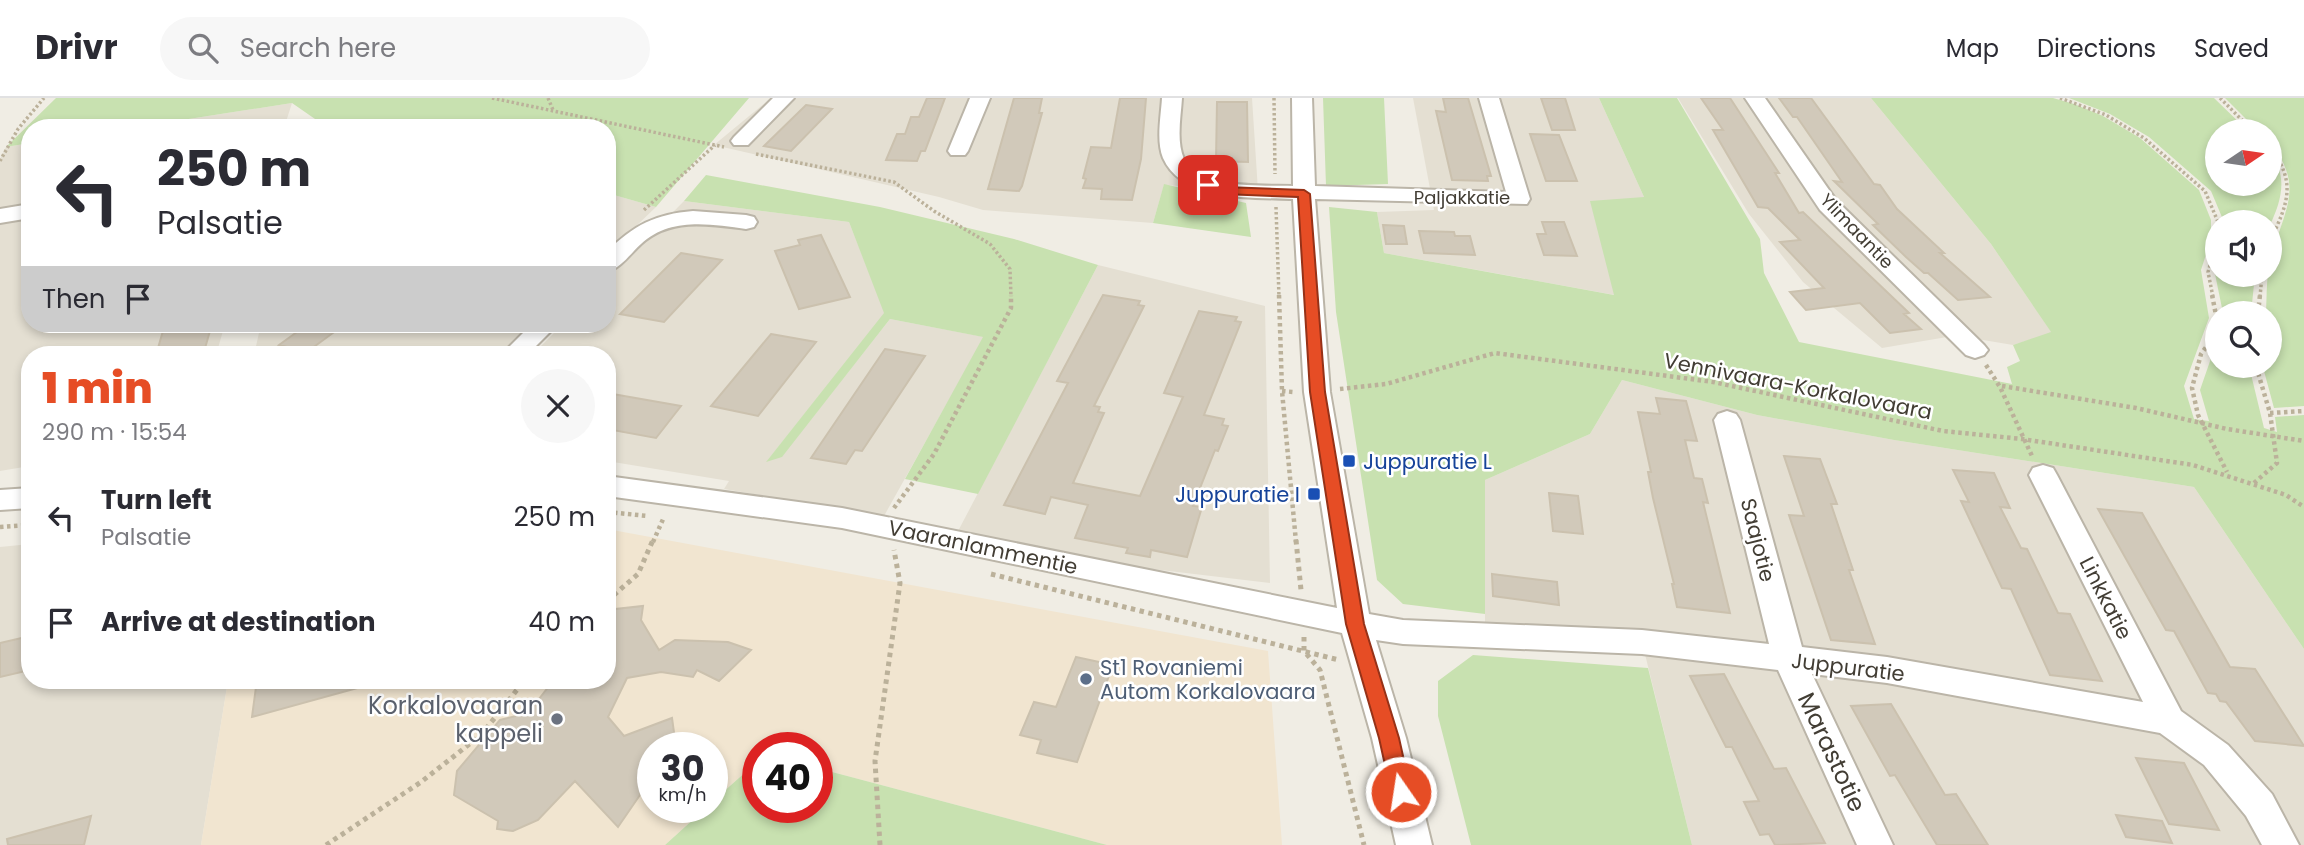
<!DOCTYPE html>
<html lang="en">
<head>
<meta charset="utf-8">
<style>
  :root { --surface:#fff; --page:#f7f7f7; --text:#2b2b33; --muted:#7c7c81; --line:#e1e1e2; --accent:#e64d25 }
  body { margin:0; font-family:Poppins,sans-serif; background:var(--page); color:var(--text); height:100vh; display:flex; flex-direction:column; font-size:26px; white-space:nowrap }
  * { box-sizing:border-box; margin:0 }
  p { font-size:23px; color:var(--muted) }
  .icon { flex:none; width:38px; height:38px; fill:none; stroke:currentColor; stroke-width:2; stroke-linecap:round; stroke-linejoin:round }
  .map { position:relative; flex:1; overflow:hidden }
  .drawer { position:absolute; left:21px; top:248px; width:595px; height:343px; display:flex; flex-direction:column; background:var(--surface); border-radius:28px; box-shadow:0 4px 10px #0003 }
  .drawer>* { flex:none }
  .top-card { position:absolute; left:21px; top:21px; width:595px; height:214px; border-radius:28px; box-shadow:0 4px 10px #0003; background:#fff; color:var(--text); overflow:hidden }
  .needle { width:46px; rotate:77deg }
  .fabs { position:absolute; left:2205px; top:21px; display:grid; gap:14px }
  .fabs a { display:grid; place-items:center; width:77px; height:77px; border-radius:50%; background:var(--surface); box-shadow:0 4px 10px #0003; font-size:35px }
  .speed { position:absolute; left:637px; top:634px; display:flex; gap:14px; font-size:35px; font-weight:700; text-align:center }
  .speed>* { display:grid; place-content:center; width:91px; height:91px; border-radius:50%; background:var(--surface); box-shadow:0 4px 10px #0003; line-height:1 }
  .speed small { font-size:18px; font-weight:400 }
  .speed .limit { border:10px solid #d22; background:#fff; color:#111 }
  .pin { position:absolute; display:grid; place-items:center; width:60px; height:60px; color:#fff; margin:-30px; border-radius:14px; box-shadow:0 4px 10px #0006 }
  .me { position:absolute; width:77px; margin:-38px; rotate:347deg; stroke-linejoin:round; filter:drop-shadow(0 0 5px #0008) }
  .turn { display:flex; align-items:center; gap:24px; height:147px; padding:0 21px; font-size:32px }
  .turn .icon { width:91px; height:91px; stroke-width:2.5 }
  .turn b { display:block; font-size:49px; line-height:60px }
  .then { display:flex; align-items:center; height:66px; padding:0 21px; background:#0003; gap:14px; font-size:26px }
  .round { display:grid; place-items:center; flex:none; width:74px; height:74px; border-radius:37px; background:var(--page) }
  .head { display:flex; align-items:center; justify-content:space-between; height:119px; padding:0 21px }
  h1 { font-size:42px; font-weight:800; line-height:52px; color:var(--accent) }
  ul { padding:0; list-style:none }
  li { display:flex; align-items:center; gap:21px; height:105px; padding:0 21px }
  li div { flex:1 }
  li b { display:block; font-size:26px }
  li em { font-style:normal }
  header { display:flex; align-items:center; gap:42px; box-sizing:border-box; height:98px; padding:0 35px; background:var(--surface); border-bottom:2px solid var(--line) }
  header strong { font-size:33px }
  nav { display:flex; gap:38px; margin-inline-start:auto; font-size:24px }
  .search { width:490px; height:63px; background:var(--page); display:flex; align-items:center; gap:18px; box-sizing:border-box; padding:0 24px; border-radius:38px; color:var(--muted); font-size:26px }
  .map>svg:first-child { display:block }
  .residential { fill:#e4dfd2 }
  .commercial { fill:#f1e5d0 }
  .green { fill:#c8e1b0 }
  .building { fill:#d1c9ba; stroke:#cbc1ae; stroke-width:2 }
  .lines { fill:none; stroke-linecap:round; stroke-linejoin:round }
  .minor-casing { stroke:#bbb5a8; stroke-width:4 }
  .path-far2 { stroke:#bbb19a; stroke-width:3.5; stroke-dasharray:2.5 2.5; stroke-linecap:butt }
  .path-far1 { stroke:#bbb19a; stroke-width:4.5; stroke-dasharray:3.5 3.5; stroke-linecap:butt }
  .path { stroke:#bbb19a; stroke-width:5; stroke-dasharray:4.5 4.5; stroke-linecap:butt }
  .minor { fill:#fff; fill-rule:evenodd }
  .route { fill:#e64d25; stroke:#963218; stroke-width:2 }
  .transit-dot { fill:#1a4fb4; stroke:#fff; stroke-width:2.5 }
  .service-dot { fill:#5c6f8a; stroke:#fff; stroke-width:2.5 }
  .worship-dot { fill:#6b7280; stroke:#fff; stroke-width:2.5 }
  .labels { text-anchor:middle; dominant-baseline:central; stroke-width:5; stroke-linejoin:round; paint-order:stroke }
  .far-street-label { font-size:18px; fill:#423d34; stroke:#fff }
  .street-label { font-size:21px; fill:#423d34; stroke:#fff }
  .transit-label { font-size:21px; fill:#164399; stroke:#fff; text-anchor:start }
  .service-label { font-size:21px; fill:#4e5e75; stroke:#fff; text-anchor:start }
  .near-worship-label { font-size:24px; fill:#5b616d; stroke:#fff; text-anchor:end }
  .near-street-label { font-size:24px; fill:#423d34; stroke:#fff }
</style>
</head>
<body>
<header>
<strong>Drivr</strong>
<div class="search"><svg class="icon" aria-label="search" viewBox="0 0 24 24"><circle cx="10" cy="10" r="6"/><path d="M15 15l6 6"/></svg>Search here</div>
<nav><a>Map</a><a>Directions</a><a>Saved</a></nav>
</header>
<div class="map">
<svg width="2304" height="747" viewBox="0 0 2304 747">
  <rect width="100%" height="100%" fill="#f0ede4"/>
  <path class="residential" d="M771,0H1252L1258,93L1164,87L1153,125L983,112L939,99L714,47Z
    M1413,0H1599L1644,99L1615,197L1384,155L1377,114L1434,112Z
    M1678,0H1749L1821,109L1947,239L1882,250L1803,184L1749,116Z
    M1763,0H1871L1991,146L2052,235L2013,247L1977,241L1836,106Z
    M292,5L284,30H131Z
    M30,45V226H225L216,257H30V368L0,373V61L6,49Z
    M607,95L656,109L607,156Z
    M684,103L849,124L885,215L767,363L782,358L890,221L984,239L884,418L724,391L729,383L607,363V257H532L563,226H607V181Z
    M1098,167L1265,208L1270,485L1110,466L957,435Z
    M261,226H535L502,257H254Z
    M1622,282L1757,317L1894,342L2194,389L2304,551V747H1692L1642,544L1485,537V382L1590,336Z
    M30,446V583H228L201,747H0V449Z"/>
  <path class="commercial" d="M607,431L1268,553L1282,747H1107L817,670V649H758V663L712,704V649H653V709H707L665,747H201L228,583H607Z"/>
  <path class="green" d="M56,0H749L656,109L607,95V30H328L292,5L131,30H30V45L6,49Z
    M1323,0H1384L1388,86L1326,88Z
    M1599,0H1677L1760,141L1764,175L1799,244L2012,286L2007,269L2020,263L2013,247L2051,234L1991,146L1871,0H2053L2074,6L2103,18L2140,40L2199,92L2211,122V141L2201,172L2209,220L2184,288L2194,321L2209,323L2200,292L2217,243V268H2249L2264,330L2277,334L2275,319L2304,317V551L2194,389L1894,342L1757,317L1622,282L1590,336L1485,382V516L1403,506L1377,482L1336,214L1329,109L1377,114L1384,155L1614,197L1590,103L1644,99Z
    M2069,0H2214L2248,33H2217V86H2270V55C2288,77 2282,102 2270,127V124H2224L2211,93L2149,39L2110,16Z
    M2225,0H2304V308L2274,310L2264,273V268H2270V215H2266C2267,196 2266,174 2272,156C2286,108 2304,88 2270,44V33H2258Z
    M706,77L880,109L1014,141L1098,167L978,396L905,381L983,239L890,221L782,359L766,364L884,215L849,124L684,103Z
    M1164,86L1246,105L1251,139L1153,125Z
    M2217,170V177H2255L2251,215H2223L2215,176Z
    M1473,557L1648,570L1692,747H1471L1438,618V583Z
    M758,663V709H817V670L1107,747H665L707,709H712V704Z"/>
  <path class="building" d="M927,0H945L925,53H921L917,63L886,62L897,36H905L911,19H919Z
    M1014,0H1042L1039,15H1042L1022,88L1019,93L988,91Z
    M1120,0H1146L1141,61L1132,102L1101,101L1102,91L1083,90L1086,81L1083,80L1091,49L1111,50Z
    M1443,0H1468L1491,78H1487L1488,83L1452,82L1436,13L1446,14Z
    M1541,0H1565L1575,32H1552Z
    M1701,0H1730L1779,75H1775L1799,115L1803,114L1909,215L1904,216L1921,231L1890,235L1860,205L1806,212L1790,194L1824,190L1780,144L1800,142L1768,110L1758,109L1713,32H1723Z
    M1779,0H1811L1874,86L1880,87L1897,111L1944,155H1940L1990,199L1958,202L1928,175H1924L1906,159L1873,127L1878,126L1834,83L1842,84L1797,19H1793Z
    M1217,4H1247L1248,64L1216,63Z
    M806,7L832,11L791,53L764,48Z
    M1530,36L1559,37L1577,83H1546Z
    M1542,124H1564L1577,158L1544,157L1537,136H1546Z
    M1383,127L1404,128L1407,146H1386Z
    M1419,133L1454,134L1455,138H1470L1475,157L1424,155Z
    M821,137L850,199L799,211L775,153L800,147L798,142Z
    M681,155L722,162L664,224L620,216Z
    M1103,197L1140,203L1138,207L1144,208L1094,308L1100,309L1098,314L1104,315L1073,385L1140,398L1183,299L1164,295L1199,213L1237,219L1235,223L1241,224L1204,317L1224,321L1222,327L1228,328L1218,353L1215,352L1193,408L1202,409L1187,459L1151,452L1150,459L1126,455L1128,450L1075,440L1088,407L1051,399L1045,416L1004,407L1068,285L1057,283Z
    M165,226H212L203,257H156Z
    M308,226H345L307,254L279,247Z
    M771,236L816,244L758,318L711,308Z
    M885,251L925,258L862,353L855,352L846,366L811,360Z
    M607,295L681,308L656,340L607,331Z
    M1656,300L1686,303L1697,343L1685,342L1694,380L1702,381L1708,405L1703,404L1730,515L1677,509L1672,486H1674L1653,400L1648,374H1651L1638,314L1660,316Z
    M1784,358L1820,361L1837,406H1831L1853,472H1849L1875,546L1831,542L1789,417L1804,418Z
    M1953,372L1994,375L2010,410L2000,409L2021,450L2027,451L2058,515L2070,516L2102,583L2050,577L2011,491L2002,490L1961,403L1969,404Z
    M1549,395L1578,398L1583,436L1553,433Z
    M2098,411L2142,415L2230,569L2255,571L2304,648L2255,643L2226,604L2220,603L2216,596L2208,595L2174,533L2166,532Z
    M1492,476L1557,484L1559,507L1493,498Z
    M643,508L641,522L659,552L675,542L728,544L751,552L719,583L697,572L693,579L661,574L627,580L608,619L624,638L672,620L676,649H653V678L618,729L575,683L538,722L513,733L497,731L498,723L454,697L457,673L500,622L528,615L553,583H607V512Z
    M30,538V572L0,579V545Z
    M1076,559L1113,567L1077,664L1037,655L1041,642L1020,637L1034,604L1056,609Z
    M1724,576L1774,671L1786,670L1825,745L1775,747L1769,736L1760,737L1744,704L1759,703L1732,649H1726L1690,578Z
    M273,583H360L361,589L252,619L256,589Z
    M1891,606L1945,697L1956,696L1988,747H1937L1895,677L1890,678L1851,608Z
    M2136,660L2184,665L2219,732L2169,726Z
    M2116,717L2162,723L2172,745L2126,739Z
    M91,718L84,747H8L7,741Z"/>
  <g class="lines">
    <defs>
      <path id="minor" d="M773,0H794L748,47H734L731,43L734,39Z
        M970,0H990L968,53L965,57H951L948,53Z
        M1162,0H1182C1181,18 1176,43 1184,61C1200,92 1264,87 1293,88L1292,0H1312L1315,88L1506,94L1479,0H1499L1530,101L1527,106L1315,101L1330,294L1369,516L1403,522L1642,532L1769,546L1714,322L1718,316L1727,313L1736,316L1740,322L1802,549L1887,559L2143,604L2029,377L2033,370L2043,367L2053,370L2057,377L2181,613L2228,647L2272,696L2299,747H2262L2246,718L2204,667L2160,635L1887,585L1812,576L1893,747H1857L1778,572L1642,556L1403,546L1376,542L1406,640L1432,747H1396L1372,640L1342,535L842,430L607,398V378L842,410L1337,510L1304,294L1293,101C1254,99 1183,105 1163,60C1156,43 1161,18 1162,0Z
        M1745,0H1765L1836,102L1984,247L1988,252L1984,257L1975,260L1966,257L1820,112Z
        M30,106V120L0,125V111Z
        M693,113L746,117L754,119L757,124L754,129L746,131C710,126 670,119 641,146C630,156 621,170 607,174V154C633,127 656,116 693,113Z
        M532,226H558L527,257H501Z
        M30,390V410L0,412V392Z"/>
    </defs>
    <use href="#minor" class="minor-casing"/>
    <path class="path-far2" d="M492,0L724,49
      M548,0L553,12
      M1274,0L1275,76
      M2060,0L2106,17L2144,40L2205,93L2218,124
      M2220,0L2253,33
      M2270,49C2297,85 2288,105 2270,143
      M756,56L894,84L934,113L990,146L1010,171L1011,199
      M0,63L18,31L44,0
      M1276,109L1279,199
      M644,112L715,47
      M2213,199L2208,174L2217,145
      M2260,199L2262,177"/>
    <path class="path-far1" d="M1279,197L1282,293L1296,444
      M2212,197L2217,222L2213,240L2201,256L2192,290L2198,317L2227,374
      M2258,215L2260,197
      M1986,267L2000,289L2032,358
      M2002,288L2136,310L2227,331L2304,343
      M1340,291L1386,286L1495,255L1713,284L1943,333L2022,341L2193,367L2286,397L2304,409
      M1282,293L1293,294
      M2270,315L2304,313
      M2254,385L2277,365L2270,315L2256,268
      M894,410L934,356L1011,210V197
      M607,414L648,418
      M0,429L30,427
      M653,444L664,419"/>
    <path class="path" d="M1296,442L1301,492
      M991,476L1339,562
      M607,503L638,476L653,442
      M1304,539V553L1320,572L1364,747
      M326,747L421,684L481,637L524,583
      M880,747L875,663L900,485L894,452"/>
    <use href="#minor" class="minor"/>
  </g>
  <path class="route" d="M1208,84L1224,89L1304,92L1310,96L1325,294L1364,526L1399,640L1411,694L1409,700L1401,702L1394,700L1391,694L1379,640L1346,526L1310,294L1298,99L1223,96L1204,90L1202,87Z"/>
  <g class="transit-dot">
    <rect x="1342" y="356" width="14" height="14" rx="3.5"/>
    <rect x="1307" y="389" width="14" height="14" rx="3.5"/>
  </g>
  <circle class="service-dot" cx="1086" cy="581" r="7"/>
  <circle class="worship-dot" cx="557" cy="621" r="7"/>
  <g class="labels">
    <g class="far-street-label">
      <text x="1462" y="99">Paljakkatie</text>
      <text transform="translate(1857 133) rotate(46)">Ylimaantie</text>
    </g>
    <g class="street-label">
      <text transform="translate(1798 288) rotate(11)">Vennivaara-Korkalovaara</text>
      <text transform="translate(1758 442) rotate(76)">Saajotie</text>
      <text transform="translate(983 449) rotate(12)">Vaaranlammentie</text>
      <text transform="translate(2106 500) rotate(63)">Linkkatie</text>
      <text transform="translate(1848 569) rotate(7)">Juppuratie</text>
    </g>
    <g class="transit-label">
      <text x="1363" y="363">Juppuratie L</text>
      <text x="1300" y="396" text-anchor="end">Juppuratie I</text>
    </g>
    <g class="service-label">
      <text x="1100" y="569">St1 Rovaniemi<tspan x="1100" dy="24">Autom Korkalovaara</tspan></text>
    </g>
    <g class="near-worship-label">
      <text x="543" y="607">Korkalovaaran<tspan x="543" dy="28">kappeli</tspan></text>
    </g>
    <g class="near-street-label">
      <text transform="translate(1832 654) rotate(65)">Marastotie</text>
    </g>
  </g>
</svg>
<div class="fabs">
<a><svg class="needle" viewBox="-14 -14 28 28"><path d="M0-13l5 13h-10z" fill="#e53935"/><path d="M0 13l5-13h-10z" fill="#7c7c81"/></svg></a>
<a><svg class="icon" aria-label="sound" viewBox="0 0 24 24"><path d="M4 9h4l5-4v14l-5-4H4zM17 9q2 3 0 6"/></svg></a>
<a><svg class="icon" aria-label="search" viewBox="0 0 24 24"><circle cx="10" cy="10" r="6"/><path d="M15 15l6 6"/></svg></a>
</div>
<div class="speed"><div>30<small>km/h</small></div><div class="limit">40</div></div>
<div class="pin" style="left:1208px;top:87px;background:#d93025"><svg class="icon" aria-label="arrive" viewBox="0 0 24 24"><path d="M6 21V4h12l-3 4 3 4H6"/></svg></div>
<svg class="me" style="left:1401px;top:694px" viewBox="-20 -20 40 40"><circle r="17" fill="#e64d25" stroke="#fff" stroke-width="3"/><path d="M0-11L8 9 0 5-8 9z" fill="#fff"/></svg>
<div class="top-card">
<div class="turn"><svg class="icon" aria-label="left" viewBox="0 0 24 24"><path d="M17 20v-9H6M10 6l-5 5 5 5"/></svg><div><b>250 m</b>Palsatie</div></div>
<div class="then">Then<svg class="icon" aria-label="arrive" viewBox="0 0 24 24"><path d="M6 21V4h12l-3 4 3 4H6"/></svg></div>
</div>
<section class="drawer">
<div class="head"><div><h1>1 min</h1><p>290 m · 15:54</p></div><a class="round"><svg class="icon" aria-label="close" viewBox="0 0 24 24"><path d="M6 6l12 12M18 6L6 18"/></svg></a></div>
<ul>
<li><svg class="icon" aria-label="left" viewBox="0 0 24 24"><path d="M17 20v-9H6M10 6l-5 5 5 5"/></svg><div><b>Turn left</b><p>Palsatie</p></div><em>250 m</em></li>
<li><svg class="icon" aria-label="arrive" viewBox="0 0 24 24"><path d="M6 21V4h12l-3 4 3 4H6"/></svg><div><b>Arrive at destination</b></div><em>40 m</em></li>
</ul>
</section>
</div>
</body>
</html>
